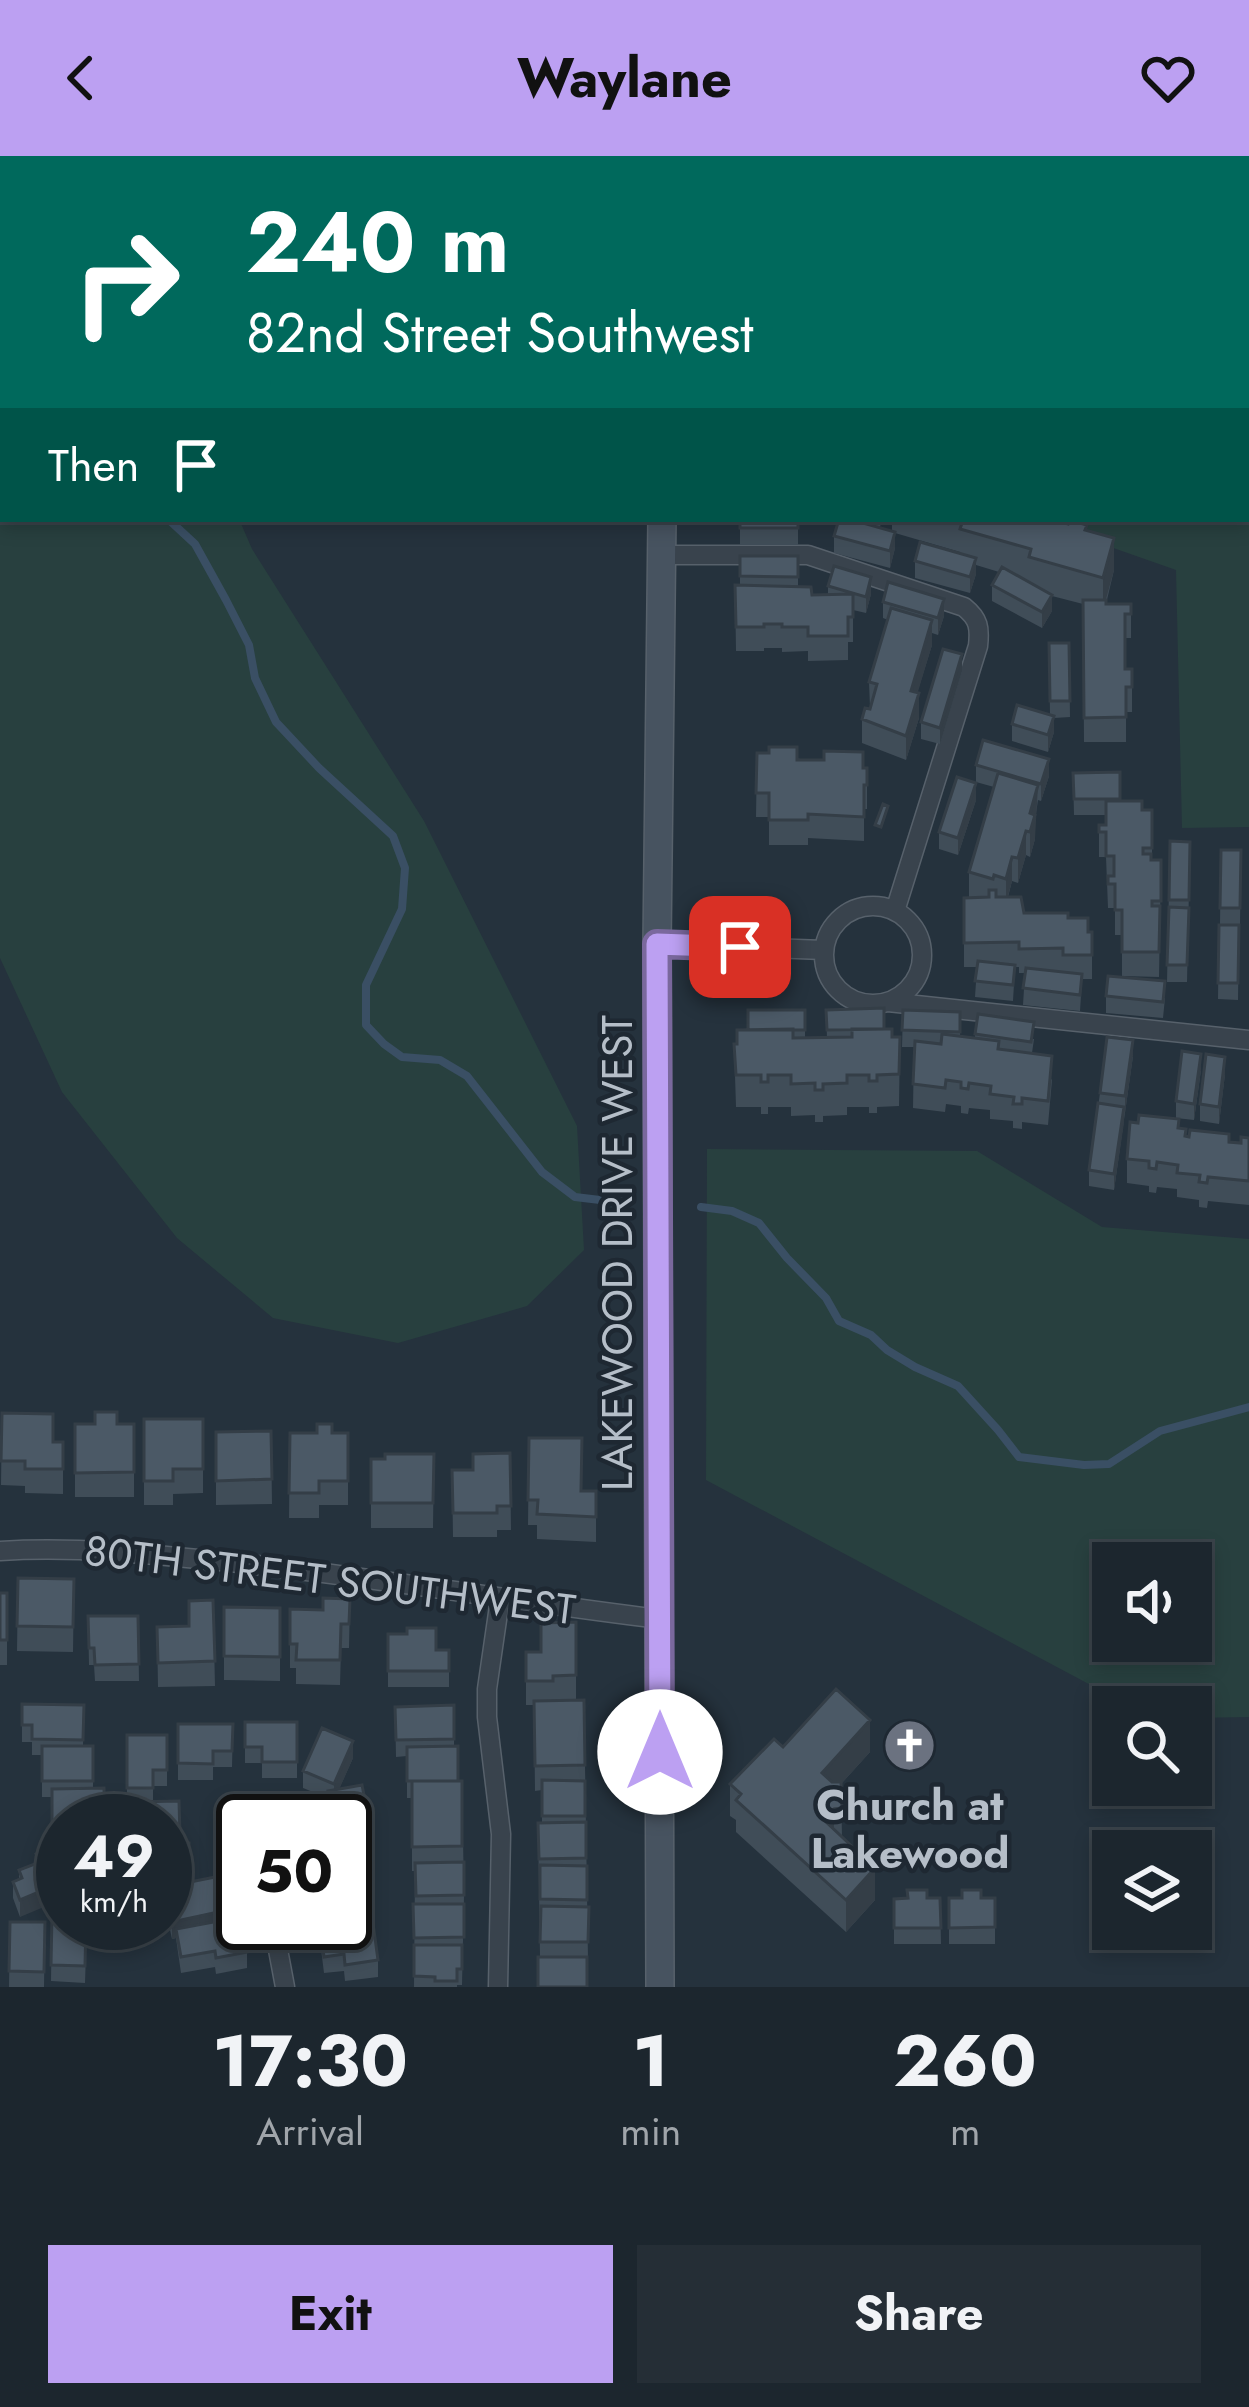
<!DOCTYPE html>
<html lang="en">
<head>
<meta charset="utf-8">
<style>
  :root { --surface:#1c262e; --page:#252e36; --text:#f1f3f6; --muted:#a0a5aa; --line:#3a434a; --accent:#bca0f2 }
  body { margin:0; font-family:Jost,sans-serif; background:var(--page); color:var(--text); height:100vh; display:flex; flex-direction:column; font-size:45px; white-space:nowrap }
  * { box-sizing:border-box; margin:0 }
  p { font-size:39px; color:var(--muted) }
  .icon { flex:none; width:66px; height:66px; fill:none; stroke:currentColor; stroke-width:2; stroke-linecap:round; stroke-linejoin:round }
  .map { position:relative; height:1831px; overflow:hidden }
  .side { display:flex; flex-direction:column; background:var(--surface); flex:1 }
  .side>* { flex:none }
  .top-card { position:absolute; left:0px; top:0px; width:1251px; height:366px; box-shadow:0 6px 18px #0003,0 0 0 3px var(--line); background:#00695c; color:#fff; overflow:hidden }
  .controls { position:absolute; left:1092px; top:1386px; display:grid; gap:24px }
  .controls a { display:grid; place-items:center; width:120px; height:120px; border-radius:0px; background:var(--surface); box-shadow:0 6px 18px #0003,0 0 0 3px var(--line); font-size:60px }
  .speed { position:absolute; left:36px; top:1638px; display:flex; gap:24px; font-size:60px; font-weight:700; text-align:center }
  .speed>* { display:grid; place-content:center; width:156px; height:156px; border-radius:50%; background:var(--surface); box-shadow:0 6px 18px #0003,0 0 0 3px var(--line); line-height:1 }
  .speed small { font-size:30px; font-weight:400 }
  .speed .limit { border:6px solid #111; border-radius:18px; background:#fff; color:#111 }
  .pin { position:absolute; display:grid; place-items:center; width:102px; height:102px; color:#fff; margin:-51px; border-radius:24px; box-shadow:0 6px 18px #0006 }
  .me { position:absolute; width:132px; margin:-66px; rotate:0deg; stroke-linejoin:round; filter:drop-shadow(0 0 9px #0008) }
  .turn { display:flex; align-items:center; gap:42px; height:252px; padding:0 48px; font-size:54px }
  .turn .icon { width:156px; height:156px; stroke-width:2.5 }
  .turn b { display:block; font-size:84px; line-height:102px }
  .then { display:flex; align-items:center; height:114px; padding:0 48px; background:#0003; gap:24px; font-size:45px }
  .eta { display:flex; justify-content:space-evenly; align-items:center; height:204px; text-align:center }
  .eta b { font-size:72px; font-weight:700; line-height:84px }
  .primary-button { display:flex; gap:24px; margin-top:auto; padding:24px 48px }
  .primary-button a { flex:1; height:138px; border-radius:0px; background:var(--accent); color:#111; font-size:48px; font-weight:700; line-height:138px; text-align:center }
  .primary-button a+a { background:var(--page); color:var(--text) }
  header { display:flex; justify-content:space-between; align-items:center; height:156px; padding:0 48px; background:var(--accent); color:#111; font-size:54px; font-weight:700 }
  .map>svg:first-child { display:block }
  .green { fill:#28403f; fill-rule:evenodd }
  .lines { fill:none; stroke-linecap:round; stroke-linejoin:round }
  .stream { stroke:#3a4f64; stroke-width:8 }
  .minor-casing { stroke:#57616b; stroke-width:21 }
  .secondary-casing { stroke:#57616b; stroke-width:30 }
  .minor { stroke:#39434d; stroke-width:18 }
  .secondary { stroke:#475360; stroke-width:27 }
  .wall { fill:#404d58 }
  .shaded-wall { fill:#343e47 }
  .building { fill:#4b5966; stroke:#343e47; stroke-width:3 }
  .route-casing { stroke:#7a689d; stroke-width:30 }
  .route { stroke:#bca0f2; stroke-width:21 }
  .labels { text-anchor:middle; dominant-baseline:central; stroke-width:9; stroke-linejoin:round; paint-order:stroke }
  .street-label { font-size:42px; fill:#b5bec8; stroke:#1e2832 }
  .poi-label { font-size:42px; font-weight:bold; fill:#b5bec8; stroke:#1e2832 }
</style>
</head>
<body>
<header><svg class="icon" aria-label="back" viewBox="0 0 24 24"><path d="M15 5l-7 7 7 7"/></svg>Waylane<svg class="icon" aria-label="heart" viewBox="0 0 24 24"><path d="M12 20l-8-8c-3-5 5-10 8-4 3-6 11-1 8 4z"/></svg></header>
<div class="map">
<svg width="1249" height="1831" viewBox="0 0 1249 1831">
  <rect width="100%" height="100%" fill="#25323d"/>
  <path class="green" d="M0,0H602V3H3V363H239L252,393L424,665L577,970L584,1094L527,1150L398,1187L273,1162L177,1082L62,936L0,802Z
    M721,0H1249V671L1182,672L1176,414L1031,363H1248V3H721Z
    M707,993L977,995L1102,1071L1249,1083V1561L1191,1562V1551H1118L1117,1543L706,1324ZM1113,1407H1191V1485H1113Z"/>
  <g class="lines">
    <path class="stream" d="M0,294L3,295
      M168,363L195,388L226,444L249,489L255,522L276,566L319,612L393,680L405,712L402,753L366,829V869L384,888L402,901L440,904L467,920L542,1016L575,1041L625,1047
      M701,1051L732,1055L759,1067L787,1102L826,1142L839,1165L871,1179L887,1194L915,1211L958,1230L998,1274L1019,1301L1084,1309L1109,1308L1160,1275L1249,1251"/>
    <defs>
      <path id="minor" d="M663,399H808L964,451C979,463 980,472 978,490L895,755
        M824 799a49 49 0 1 1 98 0a49 49 0 1 1-98 0Z
        M657,788L824,794
        M888,846L1249,884
        M0,1395C80,1390 160,1399 239,1407C380,1422 520,1446 660,1463
        M273,1767L285,1831
        M498,1831L501,1678L487,1561V1533L500,1443"/>
      <path id="secondary" d="M655,0V3
        M660,1831L657,788L662,363"/>
    </defs>
    <use href="#minor" class="minor-casing"/>
    <use href="#secondary" class="secondary-casing"/>
    <use href="#minor" class="minor"/>
    <use href="#secondary" class="secondary"/>
  </g>
  <path class="wall" d="M740,363H798V389H740Z
    M839,363H882L880,371L892,375V363H1050L1087,374L1114,414L1106,448H1131V482H1125V513H1132V556H1126V586H1084L1083,448L1052,440V455L1042,472L992,445V429L999,416L976,409V418L970,437L915,422V405L960,396L895,377V392L890,412L834,397V380Z
    M740,400H798V431L812,439H828V430L871,438L866,457L853,454V486H848V504L808,505V495L782,496V492H764V495H736L735,429H740Z
    M883,446L944,460L938,479L932,477V489L917,537L919,562L906,604L862,587V563L870,551L869,526L888,464L883,462Z
    M1049,487H1069L1070,561L1054,562V576L1048,596L1012,585V568L1050,559Z
    M962,515L940,588L921,583V566Z
    M757,597L867,612V653H864V685L808,682V689H769V661H756Z
    M976,609L1049,620L1041,645L1038,644L1035,664V683L1030,701L1026,699L1018,727L1012,725L1008,741L1024,757L1068,762L1088,776H1092V823H1082L1080,855L1023,849L1025,817H1019V811H1015L1013,845L975,841L977,811H964V742H972L969,741V716L994,631L976,626Z
    M1120,616V645L1142,654H1152V704H1161L1159,821L1122,820V779H1115V752H1108L1106,701H1099V669H1106V659H1074L1073,617Z
    M976,644L958,699L939,693V676Z
    M1170,685L1190,686L1187,826H1167Z
    M1221,694H1241L1240,768H1220Z
    M1219,769H1239L1238,844L1218,843Z
    M1106,840L1165,842L1163,862L1106,857Z
    M805,854V882H827L826,854L884,873L892,881H900L899,950L877,951V957H869V951H847V959L823,960V966H815V959L791,960V951H768V958H761V951H736L734,888H737L748,874Z
    M903,854L960,856V880L975,882V878L1034,883L1032,897L1052,924L1048,969L1022,966V973L1013,972V965L990,963V954L969,952L968,958L961,957V950L946,948L945,956L913,952L914,891H902Z
    M1133,900L1114,1034L1089,1030V1014L1100,937Z
    M1201,914L1194,964L1176,962V945Z
    M1225,918L1219,968L1200,965V948Z
    M1179,972L1186,980L1241,987L1249,982V1049L1208,1045L1207,1052L1199,1051V1044L1177,1041V1033L1157,1031L1156,1037L1149,1036V1030L1127,1027V1003Z
    M2,1257L53,1286H63V1338L25,1337V1330L1,1329Z
    M144,1263H203V1337L173,1338V1349H144Z
    M75,1268H134V1341H75Z
    M271,1275L272,1348L216,1349V1276Z
    M290,1277H348V1349H319V1362H289Z
    M529,1282L582,1335H596V1386L537,1383V1369H528Z
    M510,1297L511,1374H497V1381H453L452,1314H473Z
    M434,1298L433,1372H371V1303Z
    M18,1422L74,1423L73,1496L17,1495Z
    M0,1437H7V1509H0Z
    M350,1443L349,1492H341L340,1529L296,1528V1512H290V1453L323,1454Z
    M213,1444L215,1530L158,1531L157,1471L189,1470Z
    M224,1451L280,1452V1525L224,1524Z
    M88,1460H138L139,1525H95L94,1509H89Z
    M576,1466V1544H584L588,1803L540,1801L538,1667H542V1634L535,1635L534,1549H526V1496H541Z
    M388,1478H407L436,1494H449V1531H388Z
    M22,1548L84,1549L83,1590H93V1632L63,1665V1683H52V1641H42V1599H32V1586H22Z
    M454,1549V1590L458,1625H462L464,1739L462,1829H457V1831H414L415,1715H412V1642H407V1600L396,1601L395,1551Z
    M245,1566H297V1622H262V1607H245Z
    M178,1568H233L232,1611H213V1624H178Z
    M127,1579H167V1630H153V1645L180,1678V1687H189V1726L223,1764L247,1796V1812L216,1818L215,1811L181,1817L176,1782L172,1783L165,1751V1665L127,1648Z
    M783,1591L870,1596L841,1628L842,1681L875,1744L846,1776L736,1676V1664L730,1660V1628Z
    M353,1602L339,1633L371,1673V1689L368,1690L373,1731L361,1733L366,1768L378,1804V1821L345,1825L344,1815L324,1817L320,1785H317L313,1767H345V1665H323V1656L329,1655L328,1642L303,1632V1615Z
    M63,1686L20,1761L13,1742V1726L19,1723V1714L36,1707V1698Z
    M940,1742L941,1788H894V1743Z
    M949,1742H995V1788H949Z
    M52,1757L87,1767L85,1827L51,1825Z
    M10,1766H45L44,1831H9Z"/>
  <path class="shaded-wall" d="M895,376V392L890,412V395Z
    M1114,382V414L1103,454V422Z
    M976,402V418L970,437V421Z
    M871,421V438L866,457V441Z
    M1052,439V455L1042,472V456Z
    M944,443V460L938,479V462Z
    M932,464V489L911,559V535Z
    M962,498V515L940,588V572Z
    M919,537V562L906,604V580Z
    M1054,560V576L1048,596V579Z
    M1049,603V620L1041,645V628Z
    M976,627V644L958,699V682Z
    M1038,629L1035,683L1030,701V657Z
    M1026,675V699L1018,727V702Z
    M1012,701V725L1006,747V723Z
    M1133,884V900L1125,957V940Z
    M1201,898V914L1194,964V948Z
    M1225,901V918L1219,968V951Z
    M1124,951V967L1114,1034V1018Z
    M870,1564V1596L822,1649V1617Z
    M353,1585V1602L334,1645V1628Z
    M834,1653V1685L823,1663Z
    M875,1712V1744L846,1776V1744Z
    M373,1714V1731L345,1737V1720Z
    M63,1726V1743L20,1761V1744Z
    M223,1755V1772L176,1773V1782L172,1783V1766Z"/>
  <path class="building" d="M740,363H798V372H740Z
    M839,363H849L895,376L890,395L834,380Z
    M958,363H1050L1068,368L1069,364L1087,369L1085,374L1114,382L1103,422L1029,401L1031,393L960,373L963,364Z
    M920,386L976,402L970,421L915,405Z
    M740,400H798V421L740,420Z
    M834,410L871,421L866,441L828,430Z
    M1002,411L1052,439L1042,456L992,429Z
    M888,426L944,443L938,462L883,446Z
    M735,429L811,431L812,439L853,438V461H848V480H808V471H782V468H764V471H736Z
    M1083,444H1106V448H1131V458H1125V513H1132V531H1126V561L1084,562Z
    M891,452L932,464L911,535L919,537L906,580L862,563L865,552L870,553L877,528L869,526Z
    M1049,487H1069L1070,545H1050Z
    M943,493L962,498L940,572L921,566Z
    M1017,549L1054,560L1048,579L1012,568Z
    M983,584L1049,603L1041,628L976,609Z
    M769,591H797V604H824V595L863,596V612H867V629H864V661L808,658V664H769V637H756L757,597H769Z
    M1120,616V643H1074L1073,617Z
    M998,617L1038,629L1030,657L1035,659L1030,676L1026,675L1018,702L1012,701L1006,723L994,719L993,723L969,716Z
    M957,621L976,627L958,682L939,676Z
    M1106,645H1142V654H1152V692H1143V698H1151V704H1161V745H1152V750H1160L1159,796H1122V754H1115V728H1108V720H1114V700H1106V676H1099V669H1106Z
    M883,648L888,650L881,671L875,669Z
    M1170,685L1190,686L1189,744H1169Z
    M1221,694H1241L1240,752H1220Z
    M989,734H996V741H1021L1024,757H1068V762H1088V776H1092V799H1063V792L1019,793V786L964,787V742L989,741Z
    M1169,751L1189,752L1187,809H1167Z
    M1219,769H1239L1238,827H1218Z
    M978,805L1015,809L1013,829L975,825Z
    M1026,812L1082,818L1080,839L1023,832Z
    M1108,820L1165,825L1163,846L1106,840Z
    M884,852V873L827,874L826,854Z
    M748,854H805V874H748Z
    M903,854L960,856V876L902,874Z
    M978,858L1034,866L1031,886L975,878Z
    M793,873V882L852,881V873H892V881H900L899,918L877,919V925H869V919H847V927L823,928V934H815V927L791,928V919H768V926H761V919H736L734,888H737V874Z
    M942,878L999,885L998,893L1052,900L1048,945L1022,942V948H1013L1014,941L990,938L991,930L969,927L968,933L961,932V926L946,924L945,932L913,928L915,885L941,888Z
    M1107,881L1133,884L1125,940L1100,937Z
    M1182,895L1201,898L1194,948L1176,945Z
    M1206,898L1225,901L1219,951L1200,948Z
    M1098,947L1124,951L1114,1018L1089,1014Z
    M1139,959L1179,963L1178,972L1186,973L1185,980L1189,981L1190,974L1229,978V986L1241,987V981L1249,982V1025L1208,1021L1207,1027L1199,1026L1200,1019L1177,1017L1178,1009L1157,1006L1156,1013L1149,1012V1005L1127,1003L1130,966L1138,967Z
    M95,1256H117V1268H134V1316L75,1317V1268H95Z
    M2,1257L53,1258V1286H63V1313H25V1305H1Z
    M144,1263H203V1313H173V1325H144Z
    M317,1268H332V1277H348V1325H319V1337H289L290,1277H317Z
    M271,1275L272,1323L216,1325V1276Z
    M529,1282H582L581,1335H596V1361L537,1358L538,1344H528Z
    M510,1297L511,1350H497V1357H453L452,1314H473V1298Z
    M385,1298H434L433,1347H371V1303H385Z
    M18,1422L74,1423L73,1471L17,1470Z
    M0,1437H7V1484H0Z
    M323,1442L350,1443L349,1468H341L340,1504H296L297,1488H290V1453L323,1454Z
    M213,1444L215,1505L158,1507L157,1471L189,1470V1445Z
    M224,1451L280,1452V1501L224,1500Z
    M88,1460H138L139,1508L95,1509L94,1492H89Z
    M576,1466V1519L553,1520V1525H526V1496H541V1467Z
    M407,1472H436V1494H449V1515H388V1478H407Z
    M836,1533L870,1564L822,1617L832,1626H841L842,1652L834,1653L823,1663L875,1712L846,1744L736,1644L741,1638L730,1628L774,1583L783,1591Z
    M584,1544L585,1609L535,1610L534,1545Z
    M22,1548L84,1549L83,1584L32,1583V1569H22Z
    M454,1549V1583L396,1584L395,1551Z
    M245,1566H297V1606H262V1591H245Z
    M178,1568H233L232,1595H213V1608L178,1607Z
    M322,1572L353,1585L334,1628L303,1615Z
    M127,1579H167V1614H153V1632H127Z
    M42,1590H93V1625H42Z
    M458,1590V1625H407V1591Z
    M542,1624L585,1625V1660H542Z
    M412,1625H462V1690L412,1691Z
    M362,1629L371,1673L345,1678V1665H324L323,1656L332,1655L328,1635Z
    M104,1632L105,1665L52,1666V1633Z
    M179,1645L180,1678L165,1679V1665H130V1646Z
    M586,1666V1702L539,1703L538,1667Z
    M366,1681L373,1714L345,1720V1686Z
    M63,1686V1726L20,1744L13,1726L22,1722L19,1714L40,1706L36,1698Z
    M165,1687H189V1721H165Z
    M464,1706V1739L416,1740L415,1707Z
    M540,1709L587,1710V1744L540,1743Z
    M215,1721L223,1755L172,1766L165,1731Z
    M359,1726L366,1759L345,1763V1728Z
    M907,1734H927V1742H940L941,1772H894V1743L908,1742Z
    M962,1734H981V1742H995V1771L949,1772V1742H962Z
    M413,1748H464V1781L414,1782Z
    M541,1750L589,1751L588,1786H540Z
    M52,1757L63,1758V1767H86L85,1810L51,1809Z
    M240,1761L247,1796L216,1802L215,1795L181,1801L176,1773Z
    M10,1766H45L44,1816L9,1815Z
    M373,1767L378,1804L345,1809L344,1798L324,1801L320,1774Z
    M414,1789H462V1813H457V1825H435V1821L414,1820Z
    M538,1801H587V1831H538Z"/>
  <g class="lines">
    <defs>
      <path id="route" d="M660,1596L657,788L740,791"/>
    </defs>
    <use href="#route" class="route-casing"/>
    <use href="#route" class="route"/>
  </g>
  <defs>
    <symbol id="church-disc" viewBox="-11 -11 22 22"><circle r="9.5" fill="#6b7280" stroke="#1e2832"/><path d="M-1.2-6h2.4v3.5h3.3v2.4h-3.3V6h-2.4V-.1h-3.3v-2.4h3.3Z" fill="#fff"/></symbol>
  </defs>
  <g fill-rule="evenodd">
    <use href="#church-disc" x="880" y="1560" width="59" height="59"/>
  </g>
  <g class="labels">
    <g class="street-label">
      <text transform="translate(617 1097) rotate(-90)">LAKEWOOD DRIVE WEST</text>
      <text transform="translate(330 1424) rotate(7)">80TH STREET SOUTHWEST</text>
    </g>
    <g class="poi-label">
      <text x="910" y="1649">Church at<tspan x="910" dy="48">Lakewood</tspan></text>
    </g>
  </g>
</svg>
<div class="controls">
<a><svg class="icon" aria-label="sound" viewBox="0 0 24 24"><path d="M4 9h4l5-4v14l-5-4H4zM17 9q2 3 0 6"/></svg></a>
<a><svg class="icon" aria-label="search" viewBox="0 0 24 24"><circle cx="10" cy="10" r="6"/><path d="M15 15l6 6"/></svg></a>
<a><svg class="icon" aria-label="layers" viewBox="0 0 24 24"><path d="M12 4l9 5-9 5-9-5zM3 14l9 5 9-5"/></svg></a>
</div>
<div class="speed"><div>49<small>km/h</small></div><div class="limit">50</div></div>
<div class="pin" style="left:740px;top:791px;background:#d93025"><svg class="icon" aria-label="arrive" viewBox="0 0 24 24"><path d="M6 21V4h12l-3 4 3 4H6"/></svg></div>
<svg class="me" style="left:660px;top:1596px" viewBox="-20 -20 40 40"><circle r="19" fill="#fff"/><path d="M0-13L10 11 0 6-10 11z" fill="#bca0f2"/></svg>
<div class="top-card">
<div class="turn"><svg class="icon" aria-label="right" viewBox="0 0 24 24"><path d="M7 20v-9h11M14 6l5 5-5 5"/></svg><div><b>240 m</b>82nd Street Southwest</div></div>
<div class="then">Then<svg class="icon" aria-label="arrive" viewBox="0 0 24 24"><path d="M6 21V4h12l-3 4 3 4H6"/></svg></div>
</div>
</div>
<section class="side">
<div class="eta">
<div><b>17:30</b><p>Arrival</p></div>
<div><b>1</b><p>min</p></div>
<div><b>260</b><p>m</p></div>
</div>
<div class="primary-button"><a>Exit</a><a>Share</a></div>
</section>
</body>
</html>
